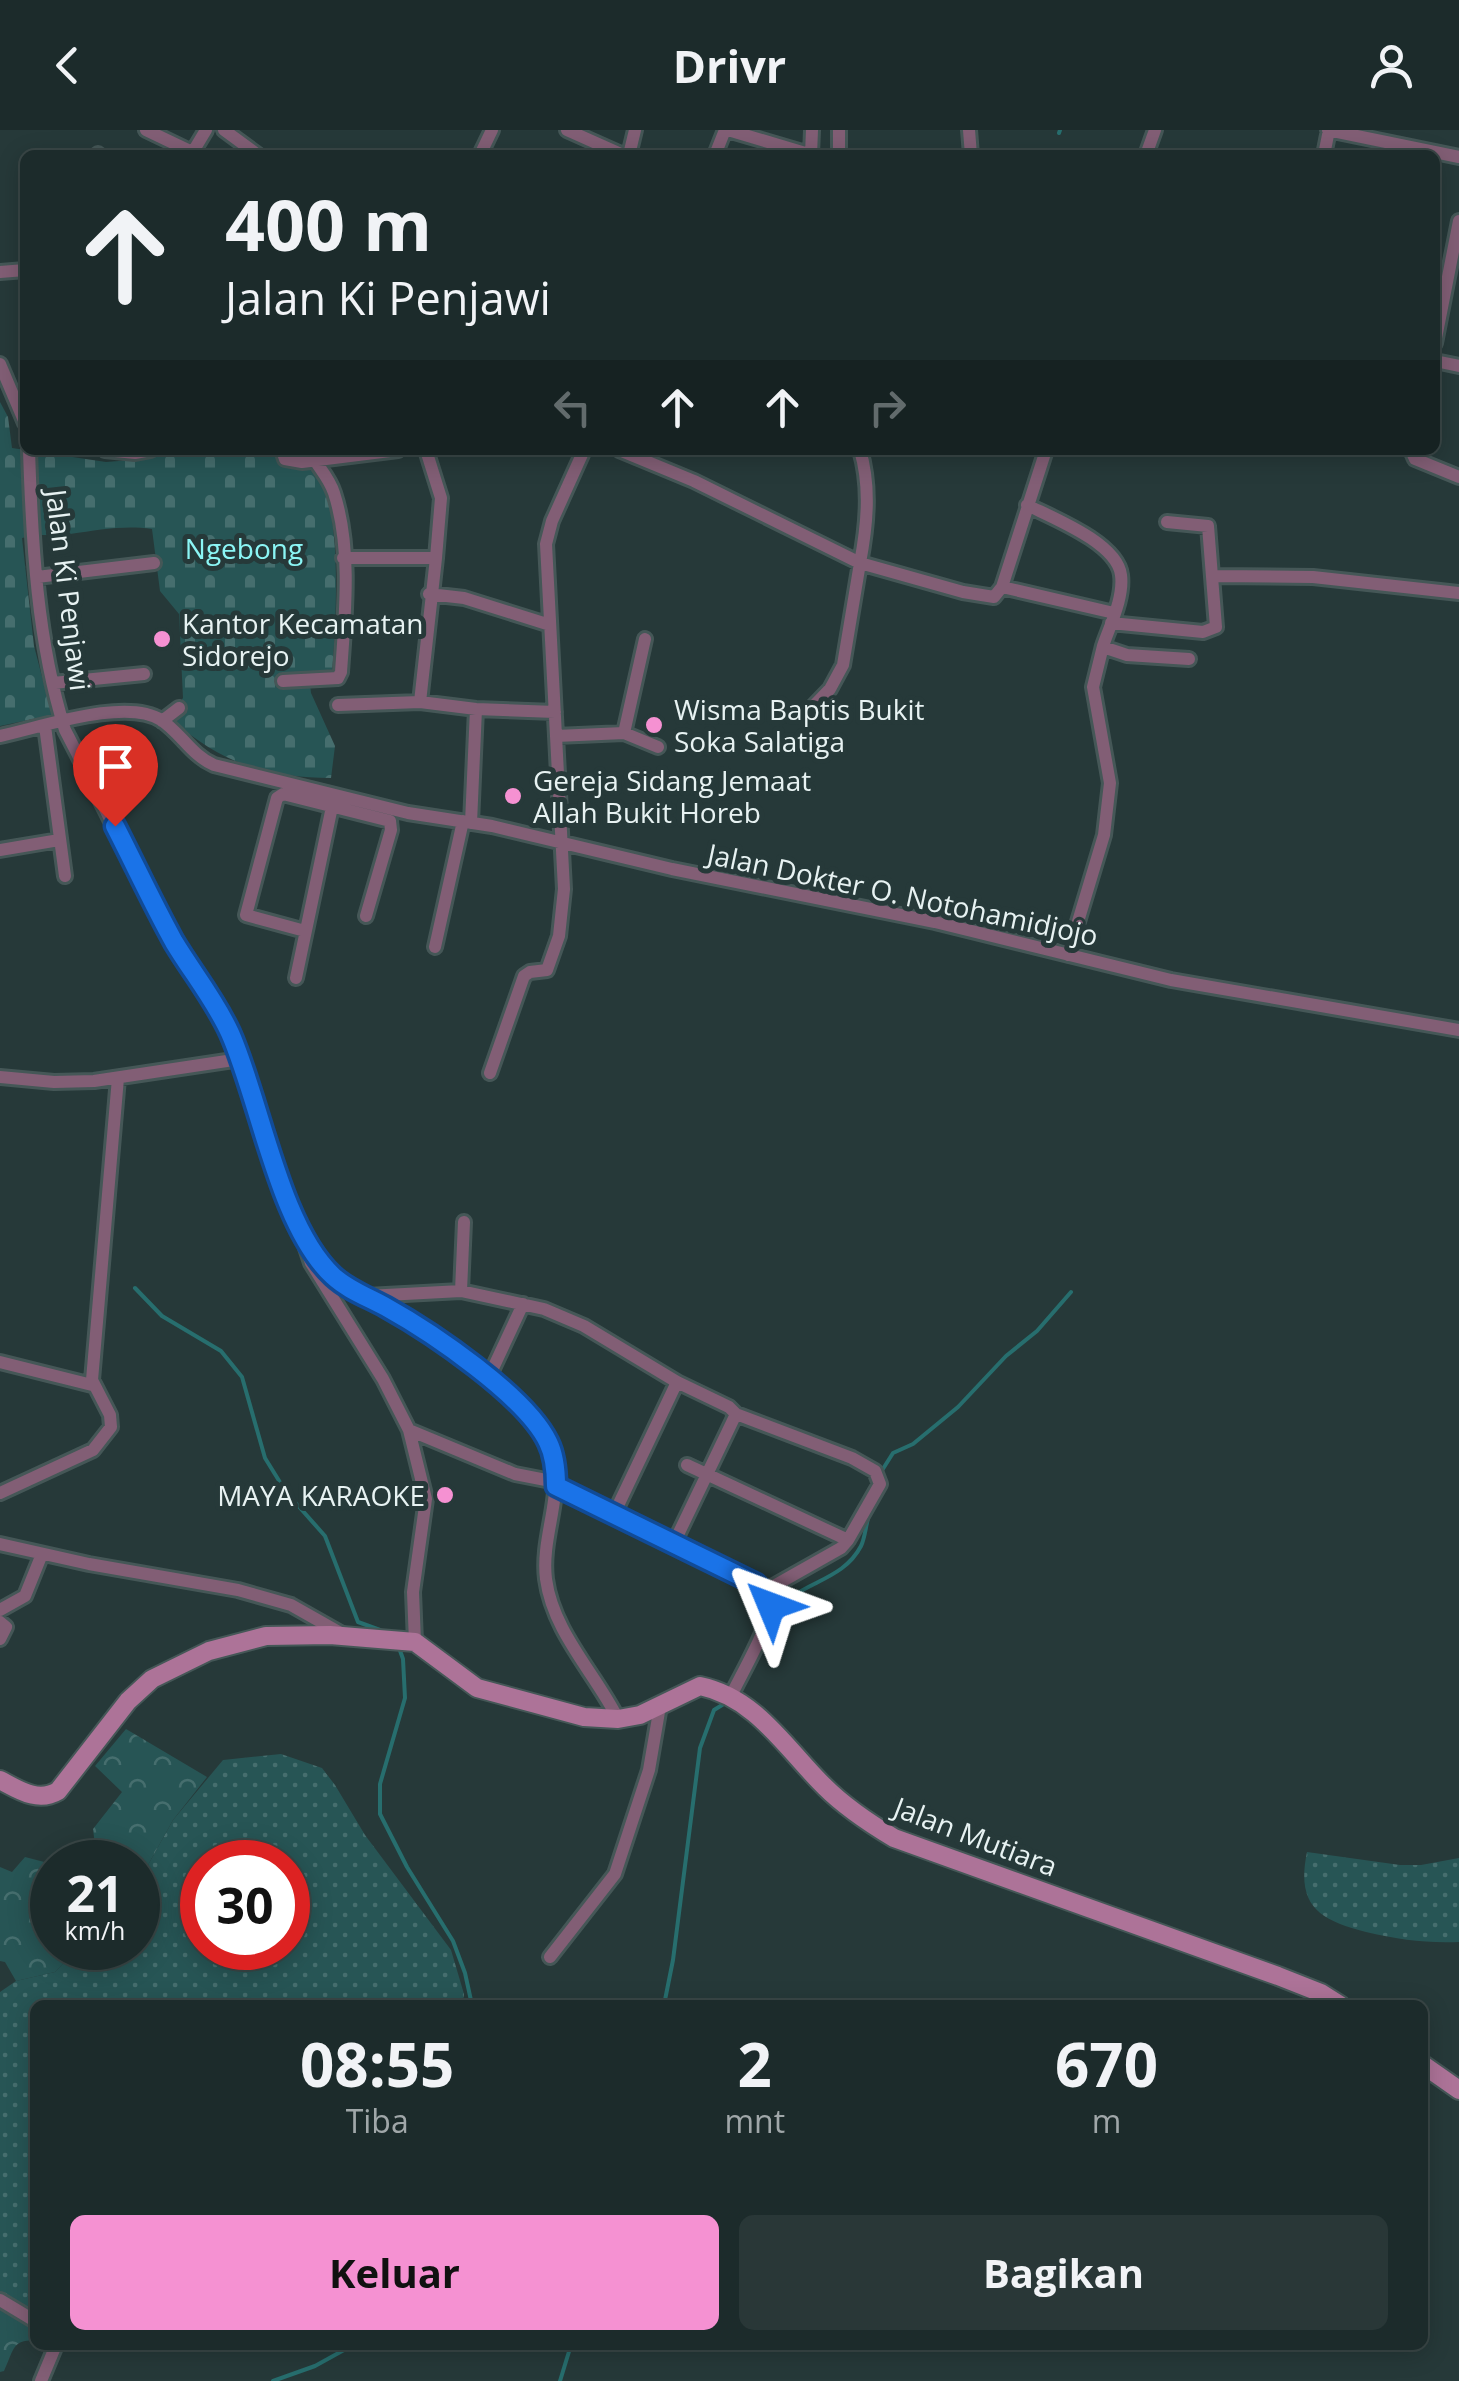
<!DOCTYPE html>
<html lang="id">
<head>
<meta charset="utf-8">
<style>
  :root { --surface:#1c2b2b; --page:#293737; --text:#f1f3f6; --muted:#a0a7a9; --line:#3a4747; --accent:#f591d2 }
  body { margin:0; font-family:"Open Sans",sans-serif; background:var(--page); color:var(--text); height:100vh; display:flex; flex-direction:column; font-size:38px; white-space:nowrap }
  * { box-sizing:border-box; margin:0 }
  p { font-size:32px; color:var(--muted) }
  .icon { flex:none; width:55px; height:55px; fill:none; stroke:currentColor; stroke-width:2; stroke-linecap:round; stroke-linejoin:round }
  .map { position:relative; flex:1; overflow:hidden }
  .sheet { position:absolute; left:30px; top:1870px; width:1398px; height:350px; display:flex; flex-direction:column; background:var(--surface); border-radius:15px; box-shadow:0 5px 25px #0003,0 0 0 2px var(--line) }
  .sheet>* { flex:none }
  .top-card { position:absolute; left:20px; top:20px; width:1420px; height:305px; border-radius:15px; box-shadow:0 5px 25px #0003,0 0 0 2px var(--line); background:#1c2b2b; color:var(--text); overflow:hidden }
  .speed { position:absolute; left:30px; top:1710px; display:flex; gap:20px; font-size:50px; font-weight:700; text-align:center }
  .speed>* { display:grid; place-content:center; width:130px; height:130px; border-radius:50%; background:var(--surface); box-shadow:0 5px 25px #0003,0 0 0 2px var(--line); line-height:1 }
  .speed small { font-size:25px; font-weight:400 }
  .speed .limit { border:15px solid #d22; background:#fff; color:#111 }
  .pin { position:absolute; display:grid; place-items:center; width:85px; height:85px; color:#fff; margin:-102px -42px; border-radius:50% 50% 50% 0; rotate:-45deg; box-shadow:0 0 10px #0007 }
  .pin .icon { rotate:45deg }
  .me { position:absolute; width:110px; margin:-55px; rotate:314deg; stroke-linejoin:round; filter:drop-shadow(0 0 8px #0008) }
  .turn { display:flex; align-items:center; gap:35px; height:210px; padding:0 40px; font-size:45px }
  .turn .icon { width:130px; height:130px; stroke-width:2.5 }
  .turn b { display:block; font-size:70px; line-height:85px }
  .lanes { display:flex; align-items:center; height:95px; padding:0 40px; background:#0003; justify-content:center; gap:50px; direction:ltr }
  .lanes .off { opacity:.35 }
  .eta { display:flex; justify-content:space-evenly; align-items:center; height:170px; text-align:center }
  .eta b { font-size:60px; font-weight:700; line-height:70px }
  .cta { display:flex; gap:20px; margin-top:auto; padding:20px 40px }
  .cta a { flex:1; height:115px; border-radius:15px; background:var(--accent); color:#111; font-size:40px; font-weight:700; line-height:115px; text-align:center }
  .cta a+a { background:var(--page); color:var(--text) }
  header { display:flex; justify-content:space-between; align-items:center; height:130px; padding:0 40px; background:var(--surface); font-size:45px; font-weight:700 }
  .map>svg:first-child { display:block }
  .grass { fill:url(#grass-dots); fill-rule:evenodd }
  .forest { fill:url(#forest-crowns) }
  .cemetery { fill:url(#cemetery-stones) }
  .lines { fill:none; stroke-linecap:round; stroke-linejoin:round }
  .stream { stroke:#276e6e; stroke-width:4 }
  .street-casing { stroke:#455757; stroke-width:18 }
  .secondary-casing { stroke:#455757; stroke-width:22 }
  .street { stroke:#825e75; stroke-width:12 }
  .secondary { stroke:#ad7398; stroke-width:18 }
  .route-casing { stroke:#114b97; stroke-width:25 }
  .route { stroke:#1a73e8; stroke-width:18 }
  .poi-dot { fill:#f591d2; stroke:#263939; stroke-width:4 }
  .labels { text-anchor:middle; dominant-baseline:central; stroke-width:10; stroke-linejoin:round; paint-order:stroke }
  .park-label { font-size:28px; fill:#8bf6f5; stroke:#263939 }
  .street-label { font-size:28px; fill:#e7f2f2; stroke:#263939 }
  .poi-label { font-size:28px; fill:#e7f2f2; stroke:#263939; text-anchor:start }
</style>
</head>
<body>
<header><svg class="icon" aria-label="back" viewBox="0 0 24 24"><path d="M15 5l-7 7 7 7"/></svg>Drivr<svg class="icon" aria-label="person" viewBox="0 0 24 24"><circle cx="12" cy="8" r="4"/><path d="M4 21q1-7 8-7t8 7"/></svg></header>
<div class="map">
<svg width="1459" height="2251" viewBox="0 0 1459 2251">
  <defs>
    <pattern id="grass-dots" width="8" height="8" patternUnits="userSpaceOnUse" patternTransform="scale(2.5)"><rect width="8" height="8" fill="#275555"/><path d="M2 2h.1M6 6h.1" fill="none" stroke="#466e6e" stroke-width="1.8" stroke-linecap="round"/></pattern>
    <pattern id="forest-crowns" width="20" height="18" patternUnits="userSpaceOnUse" patternTransform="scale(2.5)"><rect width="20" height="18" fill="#275555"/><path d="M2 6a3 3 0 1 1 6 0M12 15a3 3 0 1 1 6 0" fill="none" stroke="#466e6e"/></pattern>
    <pattern id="cemetery-stones" width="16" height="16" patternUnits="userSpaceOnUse" patternTransform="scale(2.5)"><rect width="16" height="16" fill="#275555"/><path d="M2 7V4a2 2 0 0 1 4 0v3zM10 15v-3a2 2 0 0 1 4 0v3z" fill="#466e6e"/></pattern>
  </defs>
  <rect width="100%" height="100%" fill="#263939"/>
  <path class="grass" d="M281,1624L322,1638L335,1655L365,1705L451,1820L464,1864L463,1875H35V2201L0,2180V1862L16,1851L55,1842L78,1818H138V1753L173,1690L223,1630ZM202,1732H288V1818H202Z
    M1307,1722L1400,1735H1421L1459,1728V1812C1423,1813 1401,1810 1366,1802C1318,1790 1296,1775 1307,1722Z"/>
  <path class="forest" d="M126,1599L207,1647L173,1690L138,1753V1732H82L95,1715L93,1699L122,1662L95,1636Z
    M25,1727L52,1734V1818H78L55,1842L16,1851L5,1832L0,1831V1737L12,1742Z
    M0,2180L35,2201V2211C12,2208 13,2223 4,2241L0,2242Z"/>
  <path class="cemetery" d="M0,272L8,287L12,318L106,332L144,329L147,320H273L283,336C295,340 310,334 318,347C344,383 335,502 332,546L310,554L311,563L335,616L331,648C265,647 224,634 173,591L172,582L183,568L179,484L160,461L152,399C123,395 100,400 70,404C53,406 39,403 22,408L34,516L52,585L0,596Z"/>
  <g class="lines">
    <path class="stream" d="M1059,3L1060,0
      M135,1158L162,1186L221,1221L242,1247L265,1328L286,1362L325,1406L358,1492L380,1500
      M881,1342L893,1323L913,1314L958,1277L1006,1226L1037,1201L1071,1162
      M771,1495C778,1483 785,1471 796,1464C820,1449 847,1443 861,1416C865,1408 866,1394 869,1385
      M398,1515L403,1529L405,1568L380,1654V1684L407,1737L453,1811L465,1843L472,1875
      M664,1875L673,1830L700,1618L714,1580L727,1572
      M273,2251L315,2236L353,2215
      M560,2251L571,2215"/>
    <defs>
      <path id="street" d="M146,0L192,22
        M224,0L258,25
        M567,0L623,25
        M728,0L812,25
        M969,0L971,25
        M1328,0L1459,27
        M98,24L99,25
        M191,25L206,0
        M480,25L492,0
        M629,25L635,0
        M715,25L725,0
        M811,25L812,0
        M839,25V0
        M1146,25L1155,0
        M1324,25L1329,0
        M0,142L25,140
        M1435,213L1459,91
        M1435,231L1459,236
        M0,234L25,293
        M29,320C32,413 37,511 65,600C101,669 134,741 173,809C190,840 213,868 228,899C266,976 272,1067 325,1138C341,1158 366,1166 388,1178C434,1205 519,1261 546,1307C571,1353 540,1401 546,1449C553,1502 595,1543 618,1589
        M105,320L135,323L151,320
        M282,320L285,329L302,332L398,320
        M619,320L694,351L860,433L843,535L830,559L805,585
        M860,320C871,357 867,396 860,433L963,462L994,467L1002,457L1046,320
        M1411,320L1415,329L1459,347
        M1027,375C1053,388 1117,413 1121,445C1124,468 1110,495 1103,516L1106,518L1127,525L1189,529
        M343,428H436L441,368L426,320
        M436,428L420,572L476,579L555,582
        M1214,446L1313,447L1459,463
        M37,447L154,433
        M1002,457L1114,483
        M429,464L464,468L550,495
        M1111,493L1203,502L1216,497L1208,396L1167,392
        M283,551L338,548L341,542C345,485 352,418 334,363C330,350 321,340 314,329
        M53,553L144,544
        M338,575L420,572
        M162,591L179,578
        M45,596L65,746
        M624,603L658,617
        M0,606C39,598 126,567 161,590C181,603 191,625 214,635L408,683L492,696L672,739L935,792L1171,850L1459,900
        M556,606L624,603L645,509
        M471,693L476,579
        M0,720L59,710
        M305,801L246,785L277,668L283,664L390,691L391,700L366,786
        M435,817L463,691
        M1068,825L1104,705L1110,653L1093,557L1103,516
        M296,848L333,672
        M490,943L524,846L530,842L547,840L559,806L564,759L546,414L552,391L584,320
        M0,947L54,952L94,951L240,929
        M306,1118L311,1133L383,1249L409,1300L426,1369L413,1462L415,1512
        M461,1161L464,1092
        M367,1166L461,1161L544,1179L584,1196L677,1252L614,1384L556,1356
        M0,1232L92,1255
        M488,1249L523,1174
        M736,1284L852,1328L875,1341L880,1354L848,1410
        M409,1300L515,1344L556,1352
        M687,1335L848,1410L841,1418L765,1461
        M0,1363L93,1320L111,1297L110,1285L92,1250L118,948
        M614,1384C638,1395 766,1451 770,1471C774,1490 740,1546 731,1566
        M674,1413L736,1284L729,1277L677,1252
        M0,1414L89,1434L238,1460L291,1475L344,1505
        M0,1480L25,1466L42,1424
        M0,1492L6,1497L0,1509
        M550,1827L615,1744L649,1640L660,1576
        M0,2170L35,2191
        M41,2251L56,2215"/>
      <path id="secondary" d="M0,1650C19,1660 38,1673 58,1661L128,1571L152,1549L209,1521L266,1506L330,1505L415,1512L477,1558L584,1587L618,1589L640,1585L700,1556C757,1568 786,1619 825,1657C846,1678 869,1693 894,1708L1278,1846L1321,1863L1340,1875
        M1422,1934L1459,1960"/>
    </defs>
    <use href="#street" class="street-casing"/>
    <use href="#secondary" class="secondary-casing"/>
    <use href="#street" class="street"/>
    <use href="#secondary" class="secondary"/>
  </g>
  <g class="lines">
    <defs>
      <path id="route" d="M115,696C135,735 153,774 174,812C192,842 215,870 230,903C260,970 279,1096 333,1146C348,1160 368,1167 386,1177C431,1202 526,1266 548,1312C555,1326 556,1342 556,1356L756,1454L770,1468L771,1476"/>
    </defs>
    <use href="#route" class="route-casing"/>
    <use href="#route" class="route"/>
  </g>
  <g class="poi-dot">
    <circle cx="162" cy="509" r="10"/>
    <circle cx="654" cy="595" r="10"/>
    <circle cx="513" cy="666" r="10"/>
    <circle cx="445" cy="1365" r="10"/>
  </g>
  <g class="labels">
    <g class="park-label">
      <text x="244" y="418">Ngebong</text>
    </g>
    <g class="street-label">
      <text transform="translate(69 460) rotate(83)">Jalan Ki Penjawi</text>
      <text transform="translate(903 764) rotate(12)">Jalan Dokter O. Notohamidjojo</text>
      <text transform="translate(976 1706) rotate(21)">Jalan Mutiara</text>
    </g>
    <g class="poi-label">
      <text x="182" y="493">Kantor Kecamatan<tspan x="182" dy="32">Sidorejo</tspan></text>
      <text x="674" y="579">Wisma Baptis Bukit<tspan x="674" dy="32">Soka Salatiga</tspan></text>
      <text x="533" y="650">Gereja Sidang Jemaat<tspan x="533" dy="32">Allah Bukit Horeb</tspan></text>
      <text x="425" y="1365" text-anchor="end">MAYA KARAOKE</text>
    </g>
  </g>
</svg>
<div class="speed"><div>21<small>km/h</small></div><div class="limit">30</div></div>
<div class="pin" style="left:115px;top:696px;background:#d93025"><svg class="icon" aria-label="arrive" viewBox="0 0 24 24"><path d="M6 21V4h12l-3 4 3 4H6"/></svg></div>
<svg class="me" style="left:771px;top:1476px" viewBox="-20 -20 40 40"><path d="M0-17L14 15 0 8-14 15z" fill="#1a73e8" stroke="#fff" stroke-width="4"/></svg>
<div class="top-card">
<div class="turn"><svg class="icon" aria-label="ahead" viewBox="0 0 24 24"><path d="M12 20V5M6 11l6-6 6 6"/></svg><div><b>400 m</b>Jalan Ki Penjawi</div></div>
<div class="lanes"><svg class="icon off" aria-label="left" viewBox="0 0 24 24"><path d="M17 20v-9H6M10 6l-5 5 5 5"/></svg><svg class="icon" aria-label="ahead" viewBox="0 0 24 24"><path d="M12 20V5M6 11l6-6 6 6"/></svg><svg class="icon" aria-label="ahead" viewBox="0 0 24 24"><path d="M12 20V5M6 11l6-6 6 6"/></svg><svg class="icon off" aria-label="right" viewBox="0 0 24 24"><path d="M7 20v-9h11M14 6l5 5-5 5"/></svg></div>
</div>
<section class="sheet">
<div class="eta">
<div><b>08:55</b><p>Tiba</p></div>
<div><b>2</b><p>mnt</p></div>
<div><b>670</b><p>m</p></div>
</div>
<div class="cta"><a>Keluar</a><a>Bagikan</a></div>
</section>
</div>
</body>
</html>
